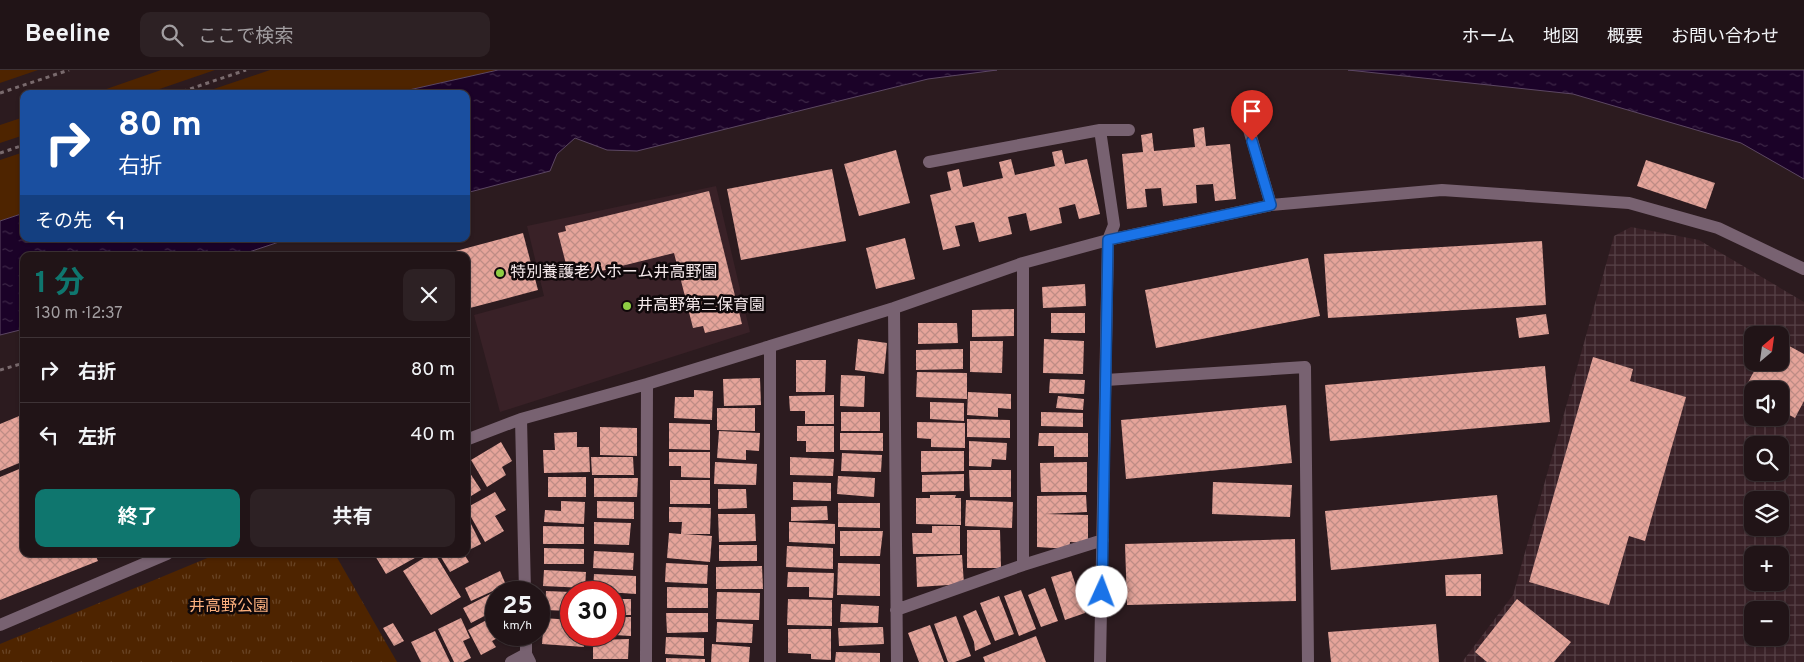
<!DOCTYPE html>
<html lang="ja">
<head>
<meta charset="utf-8">
<style>
  :root { --surface:#211417; --page:#2d2124; --text:#f1f3f6; --muted:#a29ea1; --line:#3e3336; --accent:#0f766e }
  body { margin:0; font-family:Overpass,"Noto Sans JP",sans-serif; background:var(--page); color:var(--text); height:100vh; display:flex; flex-direction:column; font-size:19px; white-space:nowrap }
  * { box-sizing:border-box; margin:0 }
  p { font-size:16px; color:var(--muted) }
  .icon { flex:none; width:28px; height:28px; fill:none; stroke:currentColor; stroke-width:2; stroke-linecap:round; stroke-linejoin:round }
  .map { position:relative; flex:1; overflow:hidden }
  .drawer { position:absolute; left:20px; top:182px; width:450px; height:305px; display:flex; flex-direction:column; background:var(--surface); border-radius:10px; box-shadow:0 1px 4px #0004,0 0 0 1px var(--line) }
  .drawer>* { flex:none }
  .guide { position:absolute; left:20px; top:20px; width:450px; height:152px; border-radius:10px; box-shadow:0 1px 4px #0004,0 0 0 1px var(--line); background:#1a4fa0; color:#fff; overflow:hidden }
  .needle { width:32px; rotate:29deg }
  .controls { position:absolute; left:1744px; top:256px; display:grid; gap:10px }
  .controls a { display:grid; place-items:center; width:45px; height:45px; border-radius:10px; background:var(--surface); box-shadow:0 1px 4px #0004,0 0 0 1px var(--line); font-size:25px }
  .speed { position:absolute; left:485px; top:511px; display:flex; gap:10px; font-size:25px; font-weight:700; text-align:center }
  .speed>* { display:grid; place-content:center; width:65px; height:65px; border-radius:50%; background:var(--surface); box-shadow:0 1px 4px #0004,0 0 0 1px var(--line); line-height:1 }
  .speed small { font-size:12px; font-weight:400 }
  .speed .limit { border:8px solid #d22; background:#fff; color:#111 }
  .pin { position:absolute; display:grid; place-items:center; width:42px; height:42px; color:#fff; margin:-51px -21px; border-radius:50% 50% 50% 0; rotate:-45deg; box-shadow:0 0 5px #0007 }
  .pin .icon { rotate:45deg }
  .me { position:absolute; width:55px; margin:-28px; rotate:2deg; stroke-linejoin:round; filter:drop-shadow(0 0 4px #0008) }
  .turn { display:flex; align-items:center; gap:18px; height:105px; padding:0 15px; font-size:22px }
  .turn .icon { width:65px; height:65px; stroke-width:2.5 }
  .turn b { display:block; font-size:35px; line-height:42px }
  .then { display:flex; align-items:center; height:48px; padding:0 15px; background:#0003; gap:10px; font-size:19px }
  .round { display:grid; place-items:center; flex:none; width:52px; height:52px; border-radius:10px; background:var(--page) }
  .head { display:flex; align-items:center; justify-content:space-between; height:85px; padding:0 15px }
  h1 { font-size:30px; font-weight:700; line-height:38px; color:var(--accent) }
  .action { display:flex; gap:10px; margin-top:auto; padding:10px 15px }
  .action a { flex:1; height:58px; border-radius:10px; background:var(--accent); color:#fff; font-size:20px; font-weight:700; line-height:58px; text-align:center }
  .action a+a { background:var(--page); color:var(--text) }
  ul { padding:0; list-style:none }
  li { display:flex; align-items:center; gap:15px; height:65px; padding:0 15px; border-top:1px solid var(--line) }
  li div { flex:1 }
  li b { display:block; font-size:19px }
  li em { font-style:normal }
  header { display:flex; align-items:center; gap:30px; box-sizing:border-box; height:70px; padding:0 25px; background:var(--surface); border-bottom:1px solid var(--line) }
  header strong { font-size:24px }
  nav { display:flex; gap:28px; margin-inline-start:auto; font-size:18px }
  .search { width:350px; height:45px; background:var(--page); display:flex; align-items:center; gap:12px; box-sizing:border-box; padding:0 18px; border-radius:10px; color:var(--muted); font-size:19px }
  .map>svg:first-child { display:block }
  .built { fill:#392127 }
  .industrial { fill:url(#industrial-grid); fill-rule:evenodd }
  .grass { fill:#4e2400 }
  .park { fill:url(#park-tufts) }
  .water { fill:url(#water-ripples); stroke:#5c4762 }
  .building { fill:url(#building-cross-hatch) }
  .lines { fill:none; stroke-linecap:round; stroke-linejoin:round }
  .path { stroke:#796a6d; stroke-width:3; stroke-dasharray:4 4; stroke-linecap:butt }
  .minor { stroke:#786271; stroke-width:12 }
  .route-casing { stroke:#114b97; stroke-width:12 }
  .route { stroke:#1a73e8; stroke-width:9 }
  .poi-dot { fill:#8ece43; stroke:#0f080a; stroke-width:2 }
  .labels { text-anchor:middle; dominant-baseline:central; stroke-width:5; stroke-linejoin:round; paint-order:stroke }
  .poi-label { font-size:16px; fill:#f5e9eb; stroke:#0f080a; text-anchor:start }
  .park-label { font-size:16px; fill:#fbb07e; stroke:#0f080a }
</style>
</head>
<body>
<header>
<strong>Beeline</strong>
<div class="search"><svg class="icon" aria-label="search" viewBox="0 0 24 24"><circle cx="10" cy="10" r="6"/><path d="M15 15l6 6"/></svg>ここで検索</div>
<nav><a>ホーム</a><a>地図</a><a>概要</a><a>お問い合わせ</a></nav>
</header>
<div class="map">
<svg width="1804" height="592" viewBox="0 0 1804 592">
  <defs>
    <pattern id="industrial-grid" width="8" height="8" patternUnits="userSpaceOnUse" patternTransform="scale(1.25)"><rect width="8" height="8" fill="#392127"/><path d="M0 4h8M4 0v8" fill="none" stroke="#564146"/></pattern>
    <pattern id="park-tufts" width="24" height="20" patternUnits="userSpaceOnUse" patternTransform="scale(1.25)"><rect width="24" height="20" fill="#4e2400"/><path d="M3 7l-1-3M5 7V3M7 7l1-3M15 17l-1-3M17 17v-4M19 17l1-3" fill="none" stroke="#684425"/></pattern>
    <pattern id="water-ripples" width="26" height="14" patternUnits="userSpaceOnUse" patternTransform="scale(1.25)"><rect width="26" height="14" fill="#1b0228"/><path d="M2 4q2-2 4 0t4 0M15 11q2-2 4 0t4 0" fill="none" stroke="#3d2747"/></pattern>
    <pattern id="building-cross-hatch" width="8" height="8" patternUnits="userSpaceOnUse" patternTransform="scale(1.25)"><rect width="8" height="8" fill="#e5a49a"/><path d="M0 0l8 8M0 8l8-8" fill="none" stroke="#be8c85"/></pattern>
  </defs>
  <rect width="100%" height="100%" fill="#2c1b1f"/>
  <path class="built" d="M716,116L750,262L500,342L474,245L544,226L527,156Z"/>
  <path class="industrial" d="M1631,157L1699,170L1804,232V592H1462L1513,525L1614,166ZM1752,265H1780V292H1752ZM1752,320H1780V348H1752ZM1752,375H1780V402H1752ZM1752,430H1780V458H1752ZM1752,485H1780V512H1752ZM1752,540H1780V568H1752Z"/>
  <path class="grass" d="M0,0H38L0,13Z
    M161,0H215L145,24H92Z
    M270,0H498L391,24H199Z
    M24,47V65L0,73V55Z
    M24,82V143L0,151V90Z"/>
  <path class="park" d="M217,484H335L397,592H0V574Z"/>
  <path class="water" d="M498,0H997L928,9L637,81L607,80L575,68L557,84L550,101L466,123V24H391Z
    M1348,0H1804V109L1741,73L1573,24Z
    M24,143V169H288L237,186H24V259L0,265V151Z"/>
  <path class="building" d="M1204,57L1206,76L1230,74L1236,129L1215,131L1213,114L1196,115L1197,133L1163,136L1161,118L1145,119L1147,137L1127,139L1122,84L1143,82L1141,65L1152,63L1154,81L1195,77L1193,59Z
    M896,80L910,133L859,146L844,94Z
    M1062,80L1065,94L1087,89L1100,144L1079,149L1075,134L1059,138L1062,153L1030,161L1026,143L1008,147L1012,164L979,172L974,152L955,156L960,176L943,180L930,125L951,120L947,102L959,99L963,117L1003,108L999,92L1011,89L1015,105L1055,96L1052,82Z
    M1646,90L1715,113L1706,139L1637,116Z
    M832,99L846,171L741,190L727,119Z
    M709,121L742,254L705,263L703,256L693,258L674,183L577,207L574,192L566,194L558,163L566,161L565,156Z
    M523,163L538,220L466,239V186H437Z
    M905,168L915,209L876,219L866,178Z
    M1542,171L1546,235L1328,248L1324,184Z
    M1308,188L1320,246L1156,278L1145,220Z
    M1085,214L1086,236L1043,238L1042,217Z
    M1014,239V266L972,267V240Z
    M1051,243H1085V263H1051Z
    M1546,244L1549,264L1519,268L1516,248Z
    M918,253H957L958,273L918,274Z
    M858,269L887,273L884,304L855,300Z
    M1044,269L1084,271L1083,304L1043,303Z
    M970,271H1003L1002,303L970,302Z
    M1780,271L1804,284V331L1795,348L1780,340V320H1752V325L1744,320L1759,292H1780Z
    M963,279V299L916,300V280Z
    M1593,287L1633,299L1630,311L1686,327L1645,471L1629,466L1609,535L1529,512Z
    M796,290H826L825,322H796Z
    M1545,296L1550,352L1330,371L1325,315Z
    M917,302L967,303V329L916,327Z
    M841,305L865,306L864,337L840,336Z
    M760,308L761,335L724,336L723,309Z
    M1050,309L1085,310L1084,324L1049,323Z
    M694,320L713,321L712,350L674,348L675,327H694Z
    M968,322L1011,324V339L998,338V347L967,345Z
    M834,325V354H805V341H790L789,326Z
    M1058,326L1084,329L1083,340L1056,338Z
    M930,332L964,333V351L930,349Z
    M1286,335L1292,393L1126,409L1121,350Z
    M717,338H755V361L717,360Z
    M841,342H880V361H841Z
    M1041,342L1083,343V357L1041,356Z
    M24,344V391L0,401V354Z
    M967,349L1010,350V368L967,367Z
    M917,352L965,353V378L931,377V369L917,368Z
    M669,353L710,354V380L669,379Z
    M797,356H834V382H806V371H797Z
    M600,357L637,358V386L600,385Z
    M719,361L760,363L759,381L746,380V390L717,388Z
    M577,362V377H589L590,402L544,403L543,380H555L554,363Z
    M840,363H883V381L840,380Z
    M1039,363H1088V387H1054V376H1038Z
    M969,371L1007,373L1006,390L992,389L991,397L969,396Z
    M501,372L512,391L502,397L506,405L487,417L471,390Z
    M921,381H964V401L921,402Z
    M669,382H710V408L681,407V396H669Z
    M842,383L882,385L881,402L841,401Z
    M591,387H633L634,405H592Z
    M790,387L834,389L833,406L790,405Z
    M715,392L757,394L756,415L714,414Z
    M1087,392V422H1041L1040,393Z
    M24,397V484H95L98,491L0,530V407Z
    M466,397L481,420L466,429Z
    M969,400H1011V427H970Z
    M964,404V421L922,422V405Z
    M838,406L875,408L874,427L837,424Z
    M548,407H586V427H548Z
    M594,408H638L637,427H594Z
    M670,410H710V434H670Z
    M793,412L831,413V431L793,430Z
    M1213,412L1292,415L1290,447L1212,444Z
    M718,419H746L747,438L718,439Z
    M495,422L506,440L495,446L504,461L485,472L466,438Z
    M930,425H956L955,428H961V455L916,454V428H930Z
    M1086,425L1087,442L1045,444L1088,445V473L1070,472L1069,479L1037,477V426Z
    M1497,425L1503,484L1331,500L1325,441Z
    M966,430L1013,432L1012,458L965,456Z
    M561,431L585,432L584,454L544,452L545,440L561,441Z
    M597,431L634,432V449L597,448Z
    M838,433H880V458L838,457Z
    M827,436L828,450L791,451V437Z
    M669,437L711,438L710,464H684L712,466L710,492L667,488L669,463L681,464L682,452H669Z
    M466,444L481,474L467,481L466,479Z
    M718,444H755L756,471L719,472Z
    M594,452L631,453L629,475L594,474Z
    M789,452L835,454V474L789,472Z
    M543,456L584,457V474H543Z
    M932,456H960V484H913L912,463H932Z
    M967,460H1000L1001,498H967Z
    M840,461H883L880,486H840Z
    M1295,469L1296,531L1127,535L1125,474Z
    M719,475H757V491H719Z
    M787,476L833,478V499L786,497Z
    M544,478L584,479V494H544Z
    M594,481L634,483L633,500L593,498Z
    M374,484H422L386,504Z
    M430,484H435L461,527L431,545L403,501Z
    M439,484H464L469,492L450,502Z
    M962,485L964,514L917,517L916,487Z
    M666,493L708,495L707,514L665,512Z
    M838,493L880,494V526L837,525Z
    M762,496L763,519H716V497Z
    M544,500L586,502L585,518L543,516Z
    M500,501L506,515L471,531L465,518Z
    M1071,501L1085,543L1065,550L1051,507Z
    M788,502L834,503L833,528L809,527V517H787Z
    M594,504L636,506V524L593,521Z
    M1481,504V526H1446L1445,505Z
    M667,517L708,518V538H667Z
    M1045,518L1058,551L1041,557L1028,525Z
    M498,520L500,522H496V540L471,553L463,538Z
    M1021,520L1036,559L1019,566L1004,526Z
    M546,521L571,522V541L545,540Z
    M717,522L760,523L759,550L716,549Z
    M999,526L1014,564L995,571L980,533Z
    M614,529H631V545H614Z
    M788,529L832,530V556L787,555Z
    M1517,529L1571,572L1554,592H1487L1475,582Z
    M841,534L879,536L878,553L840,552Z
    M976,540L991,574L975,581L974,572L963,546Z
    M666,543H708V562L667,563Z
    M496,545V565H503L492,571L496,577L481,585L468,560Z
    M956,546L971,586L955,592H948L934,554Z
    M614,547H631V566L614,565Z
    M461,548L470,568L463,571L471,588L463,592H454L438,559Z
    M544,548L571,550V565H585L584,577L542,574Z
    M717,552L753,554L752,573L716,572Z
    M393,553L404,571L394,576L383,558Z
    M1436,554L1439,592H1331L1328,562Z
    M930,555L944,592H919L908,563Z
    M883,557L884,574L839,576L838,558Z
    M788,559H831V590L811,589V584L788,583Z
    M435,561L450,592H421L411,572Z
    M1036,566L1046,592H985L983,587Z
    M666,567L704,568V586L665,584Z
    M629,569L628,589H593V570Z
    M712,574L750,577L749,592H711Z
    M836,582L880,583V592H835Z
    M666,588L705,589V592H666Z"/>
  <g class="lines">
    <path class="path" d="M0,23L69,0
      M175,24L246,0
      M0,83L24,75
      M0,300L24,293"/>
    <path class="minor" d="M1243,39L1271,135
      M929,92L1100,60H1129
      M1023,193V495
      M894,238L897,592
      M770,276V592
      M1106,310L1305,297L1308,592
      M521,349L525,522
      M466,370L521,349L647,314L894,238L1023,193L1108,170L1271,135L1442,120L1629,133L1718,158L1804,199
      M896,540L1023,495L1103,470
      M0,555L167,484
      M526,565V584L530,592
      M511,592L526,584
      M646,592L647,314
      M1100,592L1108,170L1114,155L1100,60"/>
  </g>
  <g class="lines">
    <defs>
      <path id="route" d="M1102,522L1108,170L1271,135L1252,71"/>
    </defs>
    <use href="#route" class="route-casing"/>
    <use href="#route" class="route"/>
  </g>
  <g class="poi-dot">
    <circle cx="500" cy="203" r="5"/>
    <circle cx="627" cy="236" r="5"/>
  </g>
  <g class="labels">
    <g class="poi-label">
      <text x="510" y="203">特別養護老人ホーム井高野園</text>
      <text x="637" y="236">井高野第三保育園</text>
    </g>
    <g class="park-label">
      <text x="229" y="537">井高野公園</text>
    </g>
  </g>
</svg>
<div class="controls">
<a><svg class="needle" viewBox="-14 -14 28 28"><path d="M0-13l5 13h-10z" fill="#e53935"/><path d="M0 13l5-13h-10z" fill="#a29ea1"/></svg></a>
<a><svg class="icon" aria-label="sound" viewBox="0 0 24 24"><path d="M4 9h4l5-4v14l-5-4H4zM17 9q2 3 0 6"/></svg></a>
<a><svg class="icon" aria-label="search" viewBox="0 0 24 24"><circle cx="10" cy="10" r="6"/><path d="M15 15l6 6"/></svg></a>
<a><svg class="icon" aria-label="layers" viewBox="0 0 24 24"><path d="M12 4l9 5-9 5-9-5zM3 14l9 5 9-5"/></svg></a>
<a>+</a>
<a>−</a>
</div>
<div class="speed"><div>25<small>km/h</small></div><div class="limit">30</div></div>
<div class="pin" style="left:1252px;top:71px;background:#d93025"><svg class="icon" aria-label="arrive" viewBox="0 0 24 24"><path d="M6 21V4h12l-3 4 3 4H6"/></svg></div>
<svg class="me" style="left:1102px;top:522px" viewBox="-20 -20 40 40"><circle r="19" fill="#fff"/><path d="M0-13L10 11 0 6-10 11z" fill="#1a73e8"/></svg>
<div class="guide">
<div class="turn"><svg class="icon" aria-label="right" viewBox="0 0 24 24"><path d="M7 20v-9h11M14 6l5 5-5 5"/></svg><div><b>80 m</b>右折</div></div>
<div class="then">その先<svg class="icon" aria-label="left" viewBox="0 0 24 24"><path d="M17 20v-9H6M10 6l-5 5 5 5"/></svg></div>
</div>
<section class="drawer">
<div class="head"><div><h1>1 分</h1><p>130 m · 12:37</p></div><a class="round"><svg class="icon" aria-label="close" viewBox="0 0 24 24"><path d="M6 6l12 12M18 6L6 18"/></svg></a></div>
<ul>
<li><svg class="icon" aria-label="right" viewBox="0 0 24 24"><path d="M7 20v-9h11M14 6l5 5-5 5"/></svg><div><b>右折</b></div><em>80 m</em></li>
<li><svg class="icon" aria-label="left" viewBox="0 0 24 24"><path d="M17 20v-9H6M10 6l-5 5 5 5"/></svg><div><b>左折</b></div><em>40 m</em></li>
</ul>
<div class="action"><a>終了</a><a>共有</a></div>
</section>
</div>
</body>
</html>
